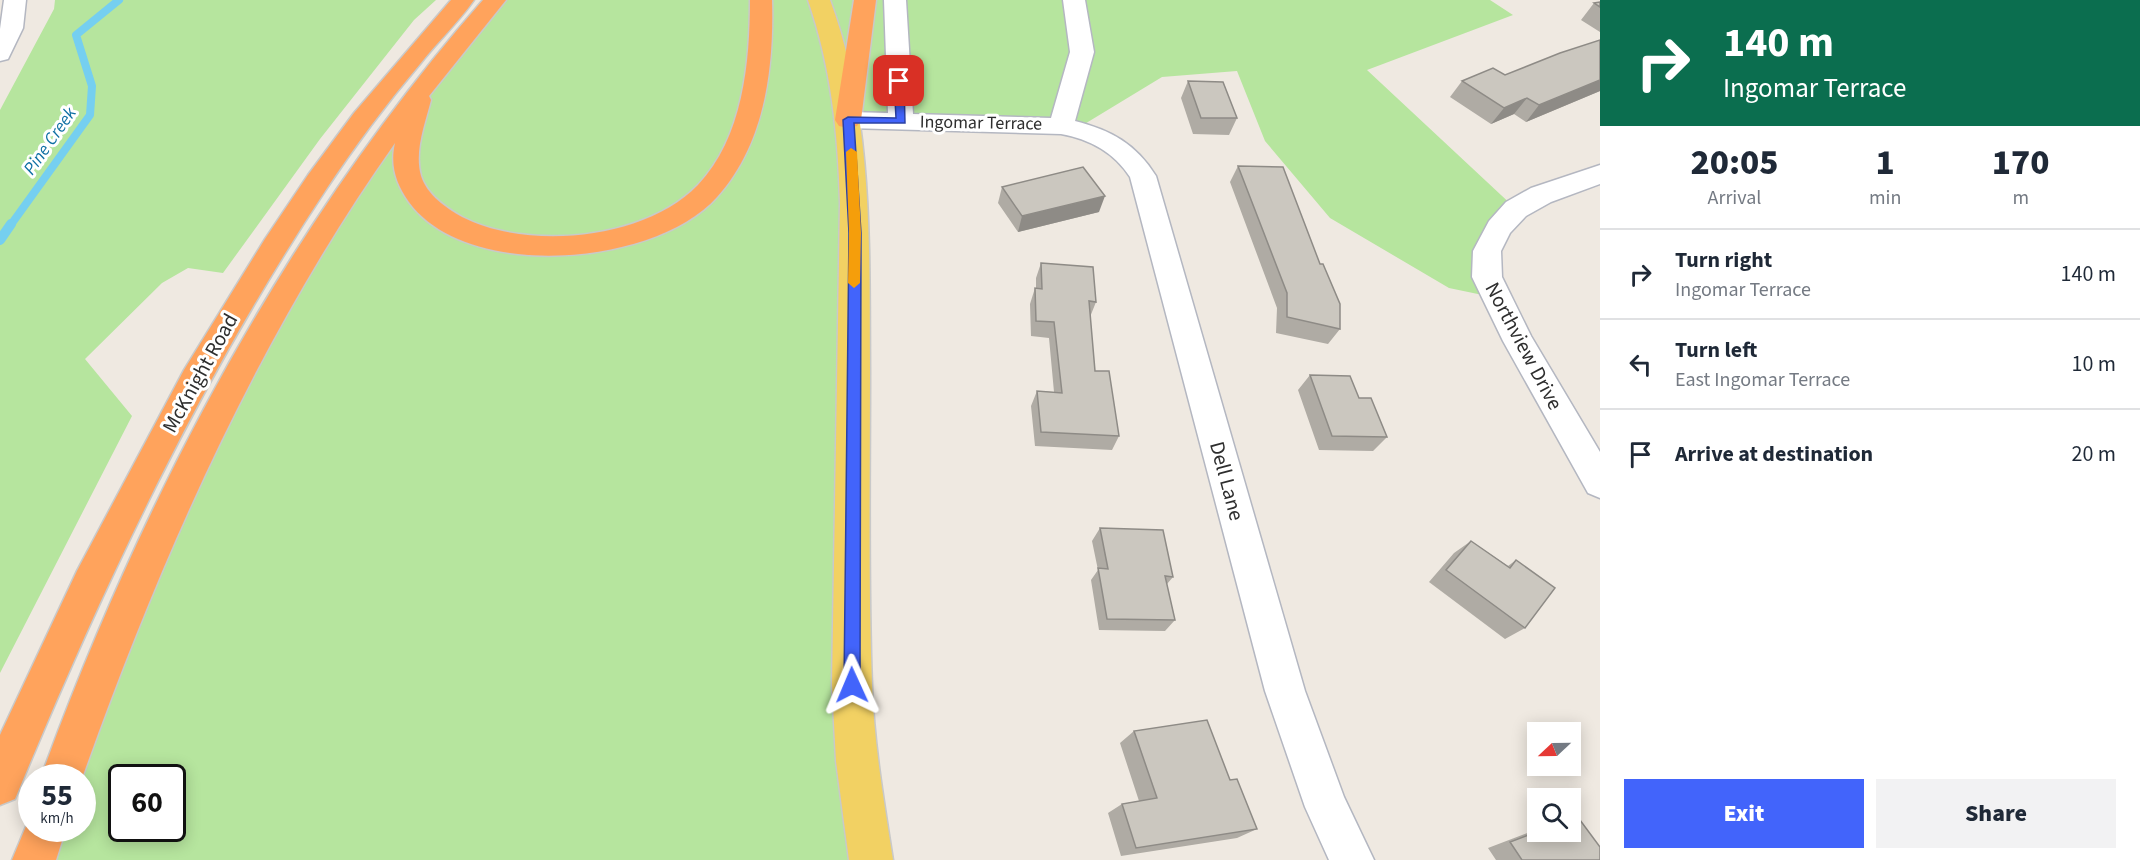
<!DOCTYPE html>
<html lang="en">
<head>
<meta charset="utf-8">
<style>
  :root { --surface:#fff; --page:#f2f2f3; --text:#1f2937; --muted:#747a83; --line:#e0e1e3; --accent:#4264fb }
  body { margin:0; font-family:"Source Sans 3",sans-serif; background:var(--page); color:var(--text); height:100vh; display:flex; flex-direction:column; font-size:22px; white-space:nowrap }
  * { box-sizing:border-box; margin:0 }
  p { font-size:20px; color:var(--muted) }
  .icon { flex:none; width:33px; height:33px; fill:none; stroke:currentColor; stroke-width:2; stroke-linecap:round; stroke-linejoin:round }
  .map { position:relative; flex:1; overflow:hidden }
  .panel { display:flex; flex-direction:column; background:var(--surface); width:540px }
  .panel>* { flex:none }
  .banner { background:#0b6e4f; color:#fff; overflow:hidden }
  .needle { width:39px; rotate:248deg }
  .fabs { position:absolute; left:1527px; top:722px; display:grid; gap:12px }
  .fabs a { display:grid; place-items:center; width:54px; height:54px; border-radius:0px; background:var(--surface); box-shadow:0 3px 15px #0003; font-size:30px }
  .speed { position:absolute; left:18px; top:764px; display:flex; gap:12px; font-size:30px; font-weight:700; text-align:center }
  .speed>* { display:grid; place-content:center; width:78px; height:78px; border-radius:50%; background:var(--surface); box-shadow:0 3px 15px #0003; line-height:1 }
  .speed small { font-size:15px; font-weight:400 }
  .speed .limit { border:3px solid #111; border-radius:9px; background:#fff; color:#111 }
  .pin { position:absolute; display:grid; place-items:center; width:51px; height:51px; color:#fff; margin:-26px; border-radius:12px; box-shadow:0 3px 9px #0006 }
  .me { position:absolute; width:66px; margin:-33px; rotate:359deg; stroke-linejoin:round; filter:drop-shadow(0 0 4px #0008) }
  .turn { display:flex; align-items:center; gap:21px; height:126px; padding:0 24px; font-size:27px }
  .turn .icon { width:78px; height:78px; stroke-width:2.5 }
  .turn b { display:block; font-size:42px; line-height:51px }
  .eta { display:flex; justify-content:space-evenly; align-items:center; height:102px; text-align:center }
  .eta b { font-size:36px; font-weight:800; line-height:42px }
  .button { display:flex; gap:12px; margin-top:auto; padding:12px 24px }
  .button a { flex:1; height:69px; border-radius:0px; background:var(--accent); color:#fff; font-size:24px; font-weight:800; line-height:69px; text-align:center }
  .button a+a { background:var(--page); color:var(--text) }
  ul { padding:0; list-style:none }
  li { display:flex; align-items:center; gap:18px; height:90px; padding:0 24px; border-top:2px solid var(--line) }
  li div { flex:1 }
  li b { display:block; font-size:22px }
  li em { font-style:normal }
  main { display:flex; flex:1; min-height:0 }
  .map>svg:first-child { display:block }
  .green { fill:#b6e59e; fill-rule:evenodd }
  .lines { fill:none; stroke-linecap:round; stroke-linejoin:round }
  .stream-far1 { stroke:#75cff0; stroke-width:8 }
  .stream { stroke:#75cff0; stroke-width:10 }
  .minor-casing { stroke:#b4b7c1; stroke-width:3 }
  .major-casing { stroke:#c9c9c9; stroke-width:3 }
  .highway-casing { stroke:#c9c9c9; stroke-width:3 }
  .minor { fill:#fff; fill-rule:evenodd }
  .major { fill:#f2d163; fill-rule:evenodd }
  .highway { fill:#ffa35c; fill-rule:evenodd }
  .wall { fill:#afaba4 }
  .shaded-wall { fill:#8e8b86 }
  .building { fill:#cbc7bf; stroke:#8e8b86; stroke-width:1.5 }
  .route { fill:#4264fb; stroke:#2b41a3; stroke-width:1.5 }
  .slow { fill:#f59e0b }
  .labels { text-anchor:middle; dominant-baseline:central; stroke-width:6; stroke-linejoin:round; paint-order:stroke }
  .far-street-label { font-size:18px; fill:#2e2e2e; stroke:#fff }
  .far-water-label { font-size:18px; font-style:italic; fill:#0d6fa3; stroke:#fff }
  .street-label { font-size:21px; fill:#2e2e2e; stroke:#fff }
</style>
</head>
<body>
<main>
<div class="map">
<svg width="1600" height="860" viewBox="0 0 1600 860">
  <rect width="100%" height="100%" fill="#efe9e1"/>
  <path class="green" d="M55,0H436L414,20L320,139L223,273L188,268L162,283L85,359L132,416L0,673V110L54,9Z
    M495,0H1490L1513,15L1367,70L1516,209L1499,228L1497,298L1449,288L1330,218L1265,141L1237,71L1162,77L1078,128L849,120L871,860H34L45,828H82V777H62L290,283ZM122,777H172V828H122Z"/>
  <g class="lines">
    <path class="stream-far1" d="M10,226L90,115L92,86L76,35L119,0"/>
    <path class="stream" d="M0,240L11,224"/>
    <defs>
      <path id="minor" d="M4,0H26L23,28L8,59L0,61V29Z
        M884,0H906L913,114L1051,118L1070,52L1063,0H1085L1094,52L1075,121C1111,130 1136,144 1156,176L1305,691L1344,797L1374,860H1329L1305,807L1265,691L1130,177C1114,152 1089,139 1061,134L848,128L839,126L835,120L839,114L848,112L888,113Z
        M1600,165V184L1551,202L1526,216L1510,233L1501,251L1502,277L1531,336L1600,452V498L1588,493L1503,341L1472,277L1473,251L1489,221L1506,202L1531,188Z"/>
      <path id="major" d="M808,0H830C874,119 869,247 870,372C870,476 868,581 872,685C874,744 884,802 893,860H849L836,761L832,685L840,203C838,133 831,66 808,0Z"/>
      <path id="highway" d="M451,0H474C458,23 437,42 420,64C386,104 354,147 325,191C199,381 102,588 15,799L0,805V735L77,571L184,370L265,239L308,175L354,113Z
        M483,0H506L429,96L431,100C425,124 414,151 421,176C427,195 446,208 462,217C528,251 645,240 698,185C743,138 750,62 750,0H772C774,68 765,144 717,197C656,266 467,282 409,202C396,184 390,166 395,143C259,335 161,556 82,778L41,777C143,497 286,225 483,0Z
        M854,0H876L861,120L857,126L848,128L839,126L835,120Z
        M32,812V828H66L56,860H12Z"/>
    </defs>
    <use href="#minor" class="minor-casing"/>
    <use href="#major" class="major-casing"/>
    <use href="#highway" class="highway-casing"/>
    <use href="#minor" class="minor"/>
    <use href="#major" class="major"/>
    <use href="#highway" class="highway"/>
  </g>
  <path class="wall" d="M1600,2V32L1581,20L1594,3Z
    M1600,40V91L1526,122L1514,114L1491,124L1450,97L1462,81L1505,75Z
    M1188,81L1237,118L1229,135L1193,134L1181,98Z
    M1238,166L1340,329L1328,344L1276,333L1277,308L1230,182Z
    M1002,187L1099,212L1018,232L998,203Z
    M1041,263L1096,302L1090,317L1095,371L1119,436L1112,450L1035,446L1031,406L1037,391L1054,392L1049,338L1031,336L1030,304L1035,288H1036V278Z
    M1310,375L1359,398L1387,437L1373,451L1319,450L1298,390Z
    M1100,528L1173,577L1167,584L1175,620L1165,631L1099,630L1091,580L1098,570L1092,541Z
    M1471,541L1508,566L1516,560L1525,628L1505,639L1429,582L1454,553Z
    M1134,731L1230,780L1257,829L1237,838L1121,856L1108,813L1122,804L1139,801L1120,743Z
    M1577,816L1600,860H1496L1488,848L1538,829V831H1570V818Z"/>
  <path class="shaded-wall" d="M1600,80V91L1526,122L1539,105Z
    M1527,98L1514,114L1491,124L1504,108Z
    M1105,196L1099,212L1018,232L1022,216Z"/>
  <path class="building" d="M1600,2V7L1594,3Z
    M1600,40V80L1539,105L1527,98L1504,108L1462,81L1493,68L1505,75L1560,53Z
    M1188,81L1223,82L1237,118H1201Z
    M1238,166L1283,167L1320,264H1323L1340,304V329L1287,317V293Z
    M1083,167L1105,196L1022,216L1002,187Z
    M1041,263L1093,267L1096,302L1089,301L1095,371H1109L1119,436L1041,432L1037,391L1062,393L1054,322L1036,321L1035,288L1042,289Z
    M1310,375L1350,376L1359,398H1371L1387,437L1332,436Z
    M1100,528L1163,530L1173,577L1165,576L1175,620L1107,619L1098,568L1108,569Z
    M1471,541L1510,568L1516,560L1555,588L1525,628L1446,570Z
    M1207,720L1230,780L1237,779L1257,829L1136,848L1122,804L1157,798L1134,731Z
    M1577,816L1600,847V860H1522L1510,842L1539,831H1570V818Z"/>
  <path class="route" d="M899,78L904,81L905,123H854L861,233L860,685L857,690L852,693L846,690L844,685L849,233L843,120L848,117L896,118L894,81Z"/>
  <path class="slow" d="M851,148L857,152L861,233L860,283L854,288L848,283L849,233L846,152Z"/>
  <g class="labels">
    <g class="far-street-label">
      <text transform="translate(981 123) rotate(1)">Ingomar Terrace</text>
    </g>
    <g class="far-water-label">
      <text transform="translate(50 141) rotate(-55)">Pine Creek</text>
    </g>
    <g class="street-label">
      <text transform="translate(1524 346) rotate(62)">Northview Drive</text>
      <text transform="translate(200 373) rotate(-61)">McKnight Road</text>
      <text transform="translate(1227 481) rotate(75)">Dell Lane</text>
    </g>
  </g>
</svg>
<div class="fabs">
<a><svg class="needle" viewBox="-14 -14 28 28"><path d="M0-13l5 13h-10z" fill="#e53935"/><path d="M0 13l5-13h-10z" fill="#747a83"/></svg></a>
<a><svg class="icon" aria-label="search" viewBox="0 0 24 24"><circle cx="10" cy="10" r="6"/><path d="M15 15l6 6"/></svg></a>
</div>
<div class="speed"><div>55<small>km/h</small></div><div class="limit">60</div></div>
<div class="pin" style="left:899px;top:81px;background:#d93025"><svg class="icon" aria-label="arrive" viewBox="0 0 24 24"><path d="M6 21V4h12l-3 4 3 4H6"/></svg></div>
<svg class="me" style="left:852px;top:685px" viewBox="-20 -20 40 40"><path d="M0-17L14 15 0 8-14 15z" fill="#4264fb" stroke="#fff" stroke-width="4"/></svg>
</div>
<section class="panel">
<div class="banner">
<div class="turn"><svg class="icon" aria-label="right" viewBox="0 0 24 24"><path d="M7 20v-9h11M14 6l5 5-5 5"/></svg><div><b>140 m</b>Ingomar Terrace</div></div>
</div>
<div class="eta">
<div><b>20:05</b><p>Arrival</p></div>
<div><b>1</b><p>min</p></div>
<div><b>170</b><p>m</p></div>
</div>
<ul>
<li><svg class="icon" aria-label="right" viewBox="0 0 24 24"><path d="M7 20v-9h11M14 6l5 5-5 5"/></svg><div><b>Turn right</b><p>Ingomar Terrace</p></div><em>140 m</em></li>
<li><svg class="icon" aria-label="left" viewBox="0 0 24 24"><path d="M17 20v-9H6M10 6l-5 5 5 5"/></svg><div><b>Turn left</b><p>East Ingomar Terrace</p></div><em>10 m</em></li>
<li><svg class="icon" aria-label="arrive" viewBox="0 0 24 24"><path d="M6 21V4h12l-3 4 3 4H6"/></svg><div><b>Arrive at destination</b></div><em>20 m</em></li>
</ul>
<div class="button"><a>Exit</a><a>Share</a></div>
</section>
</main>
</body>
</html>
